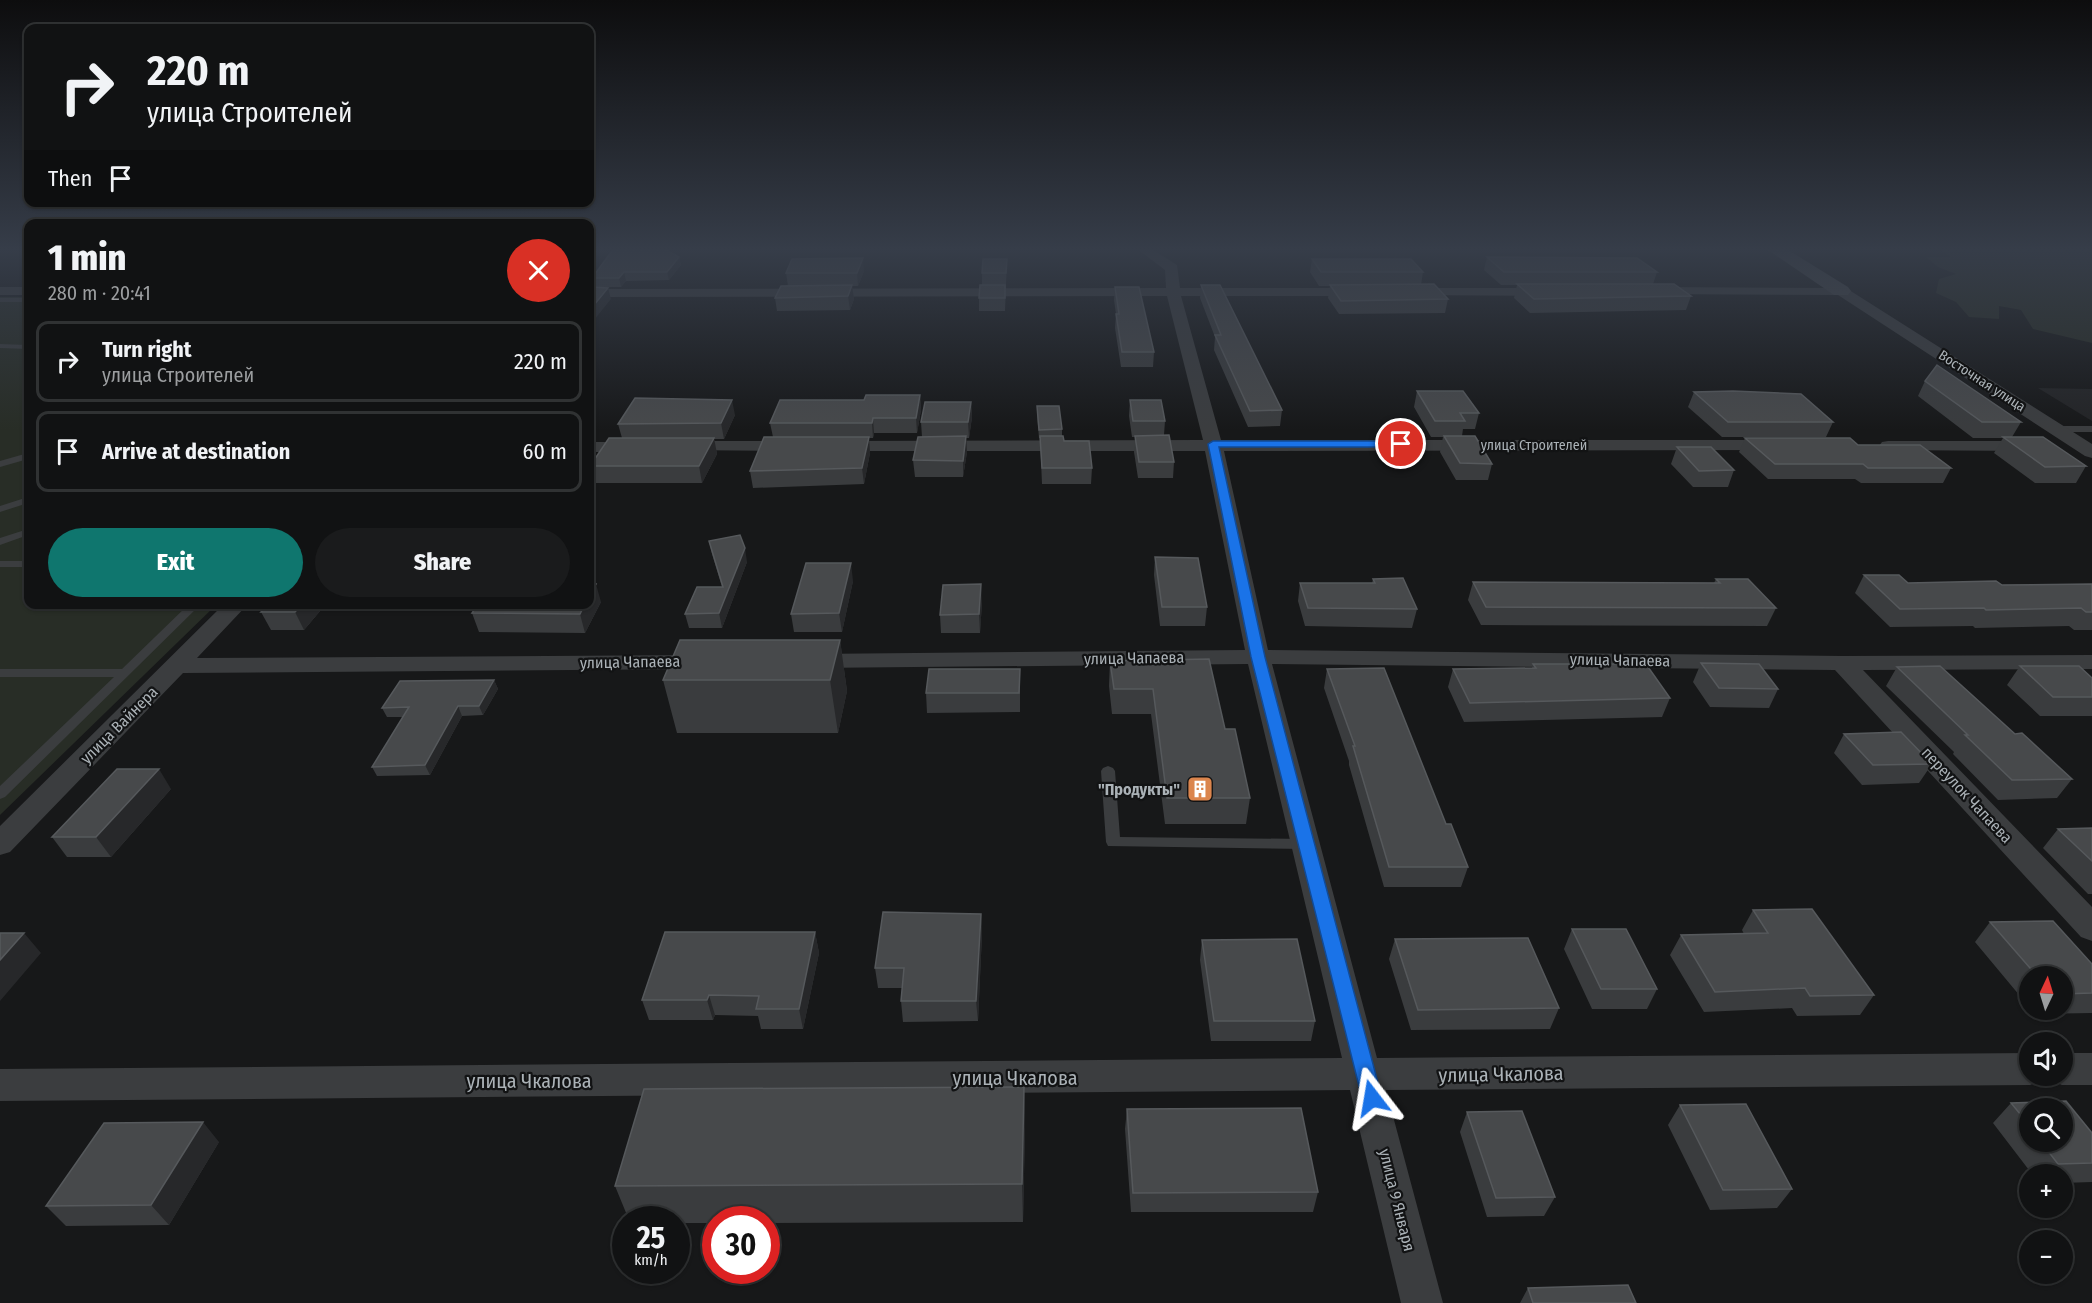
<!DOCTYPE html>
<html lang="en">
<head>
<meta charset="utf-8">
<style>
  :root { --surface:#111213; --page:#1a1b1c; --text:#f1f3f6; --muted:#9c9ea0; --line:#303233; --accent:#0f766e }
  body { margin:0; font-family:"Fira Sans Condensed",sans-serif; background:var(--page); color:var(--text); height:100vh; display:flex; flex-direction:column; font-size:22px; white-space:nowrap }
  * { box-sizing:border-box; margin:0 }
  p { font-size:20px; color:var(--muted) }
  .icon { flex:none; width:33px; height:33px; fill:none; stroke:currentColor; stroke-width:2; stroke-linecap:round; stroke-linejoin:round }
  .map { position:relative; flex:1; overflow:hidden }
  .side { position:absolute; left:24px; top:219px; width:570px; height:390px; display:flex; flex-direction:column; background:var(--surface); border-radius:12px; box-shadow:0 2px 4px #0004,0 0 0 2px var(--line) }
  .side>* { flex:none }
  .guide { position:absolute; left:24px; top:24px; width:570px; height:183px; border-radius:12px; box-shadow:0 2px 4px #0004,0 0 0 2px var(--line); background:#111213; color:var(--text); overflow:hidden }
  .needle { width:39px; rotate:4deg }
  .fabs { position:absolute; left:2019px; top:966px; display:grid; gap:12px }
  .fabs a { display:grid; place-items:center; width:54px; height:54px; border-radius:50%; background:var(--surface); box-shadow:0 2px 4px #0004,0 0 0 2px var(--line); font-size:30px }
  .speed { position:absolute; left:612px; top:1206px; display:flex; gap:12px; font-size:30px; font-weight:700; text-align:center }
  .speed>* { display:grid; place-content:center; width:78px; height:78px; border-radius:50%; background:var(--surface); box-shadow:0 2px 4px #0004,0 0 0 2px var(--line); line-height:1 }
  .speed small { font-size:15px; font-weight:400 }
  .speed .limit { border:9px solid #d22; background:#fff; color:#111 }
  .pin { position:absolute; display:grid; place-items:center; width:51px; height:51px; color:#fff; margin:-26px; border:3px solid #fff; border-radius:50%; box-shadow:0 2px 6px #0007 }
  .me { position:absolute; width:66px; margin:-33px; rotate:346deg; stroke-linejoin:round; filter:drop-shadow(0 0 4px #0008) }
  .turn { display:flex; align-items:center; gap:21px; height:126px; padding:0 24px; font-size:27px }
  .turn .icon { width:78px; height:78px; stroke-width:2.5 }
  .turn b { display:block; font-size:42px; line-height:51px }
  .then { display:flex; align-items:center; height:57px; padding:0 24px; background:#0003; gap:12px; font-size:22px }
  .round { display:grid; place-items:center; flex:none; width:63px; height:63px; border-radius:32px; background:var(--page) }
  .headline { display:flex; align-items:center; justify-content:space-between; height:102px; padding:0 24px }
  h1 { font-size:36px; font-weight:800; line-height:45px }
  .cta { display:flex; gap:12px; margin-top:auto; padding:12px 24px }
  .cta a { flex:1; height:69px; border-radius:36px; background:var(--accent); color:#fff; font-size:24px; font-weight:800; line-height:69px; text-align:center }
  .cta a+a { background:var(--page); color:var(--text) }
  ul { padding:0; list-style:none }
  li { display:flex; align-items:center; gap:18px; height:81px; margin:0 12px 9px; padding:0 12px; border:3px solid var(--line); border-radius:12px }
  li div { flex:1 }
  li b { display:block; font-size:22px }
  li em { font-style:normal }
  .map>svg:first-child { display:block }
  .built { fill:#232426 }
  .green { fill:#282d26 }
  .lines { fill:none; stroke-linecap:round; stroke-linejoin:round }
  .lane { fill:#3b3d3f; fill-rule:evenodd }
  .street { fill:#3b3d3f; fill-rule:evenodd }
  .secondary { fill:#474a4d; fill-rule:evenodd }
  .wall { fill:#3a3c3e; fill-rule:evenodd }
  .shaded-wall { fill:#27282a }
  .building { fill:#47494b; stroke:#56595c; stroke-width:1.5 }
  .route { fill:#1a73e8; stroke:#114b97; stroke-width:1.5 }
  .labels { text-anchor:middle; dominant-baseline:central; stroke-width:4.5; stroke-linejoin:round; paint-order:stroke }
  .far-street-label { font-size:14px; fill:#abb2b7; stroke:#121314 }
  .street-label { font-size:16px; fill:#abb2b7; stroke:#121314 }
  .poi-label { font-size:16px; font-weight:bold; fill:#abb2b7; stroke:#121314; text-anchor:end }
  .near-street-label { font-size:20px; fill:#abb2b7; stroke:#121314 }
</style>
</head>
<body>
<div class="map">
<svg width="2092" height="1303" viewBox="0 0 2092 1303">
  <rect width="100%" height="100%" fill="#171819"/>
  <path class="built" d="M2038,388L2092,389V421Z"/>
  <path class="green" d="M1937,248H2092V343L2033,329L2021,310L1999,306V319L1969,317L1956,302L1936,293L1939,279L1956,274L1938,267L1926,257H1951Z
    M0,297H28V604L216,605L0,815Z"/>
  <g class="lines">
    <path class="lane" d="M0,298H28V302H0Z
      M0,344L28,345V349L0,348Z
      M2092,426V432H2056L2052,429L2056,426Z
      M28,453V459L0,467V461Z
      M28,497V503L0,512V506Z
      M28,529V535L0,545V538Z
      M0,561H28V567H0Z
      M189,604H201L5,797L0,799V786L114,677H0V669H122Z
      M1108,766L1113,768L1115,771L1120,837L1305,839L1310,840L1312,844L1310,848L1305,849L1108,846L1106,842L1101,771L1103,768Z"/>
    <path class="street" d="M1136,248H1150L1177,265L1180,288H1360L1367,292L1360,296H1181L1221,440H1775L1781,441L1784,445L1781,449L1775,450L1224,451L1268,650L1842,656L2092,655V669L1863,670L2092,907V941L2081,937L1835,670L1272,664L1377,1058L2030,1053V1076H2045L2043,1080L2030,1085L1386,1090L1443,1303H1401L1350,1090L0,1101V1069L1342,1058L1248,664L812,668L803,666L800,661L803,656L812,654L1245,650L1205,451H838L832,450L829,446L832,442L838,441L1203,440L1167,296L590,297V289L1166,288L1165,270Z
      M0,287H28V295H0Z
      M1652,287L1846,288L2092,444V458L2085,456L1838,295L1647,294L1645,291Z
      M1409,288H1549L1556,292L1549,296L1404,295L1402,292L1404,289Z
      M682,441H794L800,442L803,446L800,450L794,451L676,450L673,446L676,442Z
      M1888,441H2030L2036,442L2039,446L2036,450L2030,451L1882,450L1879,446L1882,442Z
      M590,442H635L641,443L644,447L641,451L635,452H590Z
      M224,604H248L197,658L702,655L711,657L714,662L711,667L702,669L183,673L10,852L0,855V826Z
      M2062,1053H2092V1085H2062L2049,1080L2047,1076H2062Z"/>
    <path class="secondary" d="M1765,248H1785L1848,287L1851,291L1848,295H1834Z"/>
  </g>
  <path class="wall" d="M679,257L681,265L669,280L626,281L621,287H594L592,278Z
    M1487,257L1657,272L1653,284L1691,296L1686,310L1530,313L1514,298L1517,285H1501L1484,270Z
    M1007,259L1005,311H979V298L982,285V273Z
    M1312,259L1423,272L1421,285L1448,299L1445,313L1339,314L1328,298L1330,286H1319L1310,272Z
    M864,271L858,286H852L854,299L850,310L777,311L775,298L788,286L786,273Z
    M1201,285L1282,410L1280,426L1248,427L1214,350L1215,337L1200,298Z
    M1115,287L1154,352L1153,367H1121L1115,328L1116,314L1114,300Z
    M1925,381L2021,422L2012,437L2086,466L2076,483H2035L1994,453L2003,438H1973L1918,396Z
    M1417,391L1479,413L1475,429H1463L1462,436L1492,464L1488,480H1456L1440,452L1443,437H1431L1414,407Z
    M1694,392L1833,422L1826,437H1722L1688,407Z
    M920,395L921,410L917,433H874L873,438H869L870,453L864,484L753,488L750,471L773,437L770,423L864,400Z
    M1130,400L1165,421L1164,435L1174,462L1173,478H1138L1134,452L1135,437H1132L1129,416Z
    M971,402L972,417L969,438H966L967,452L963,477H915L913,460L922,437L921,422Z
    M1037,414L1062,429V436L1064,441L1092,468L1091,484H1042L1040,438H1039Z
    M735,415L724,439H714L717,454L702,483H594L590,466L622,438L618,424Z
    M1745,438L1858,445L1951,468L1943,483H1861L1855,479H1768L1739,452Z
    M1677,447L1734,470L1728,487H1693L1671,464Z
    M709,541L747,562L722,628H689L685,614L722,587L712,554Z
    M1155,557L1207,607L1205,626H1160L1154,575Z
    M1864,575L1908,583L2002,585L2092,584V630H2074L2069,626L1975,628L1973,626L1890,627L1855,593Z
    M1373,579L1417,609L1412,628L1305,626L1298,601L1300,583H1372Z
    M1716,579L1776,608L1767,626L1481,625L1468,600L1473,582L1714,583Z
    M853,581L842,632H794L791,614Z
    M601,602L585,633L479,632L472,613Z
    M982,602L980,633H941L940,615Z
    M269,604H326L304,630H271L261,612Z
    M840,640L847,691L838,733H677L663,680Z
    M1110,661L1225,729L1250,798L1246,824H1165L1151,714H1112L1109,686Z
    M1701,663L1778,689L1769,708L1710,707L1693,682Z
    M1533,664L1670,698L1662,717L1464,722L1448,687L1453,669L1532,668Z
    M2020,666L2092,678V716H2040L2007,685Z
    M1897,667L2015,734L2072,779L2057,798L1998,800L1953,754L1954,752L1886,686Z
    M1327,669L1446,824L1468,867L1461,887H1384L1349,765V761L1324,688Z
    M494,680L498,689L483,715L462,716L430,775L377,776L372,767L403,717H387L382,708Z
    M1020,688V712L927,713L926,693Z
    M1844,734L1932,764L1919,783L1862,785L1834,753Z
    M171,789L111,857H67L52,837Z
    M2092,828V894H2088L2043,848L2058,829Z
    M1753,910L1874,995L1860,1015L1797,1016L1792,1008L1704,1012L1670,955L1681,935L1744,934L1742,930Z
    M981,914L982,934L978,1021L903,1022L901,1001L902,988H878L875,968Z
    M1990,922L2092,964V1013L2034,1014L2031,1010H2062V976H2030V1008L1975,942Z
    M1572,929L1657,989L1647,1009H1592L1564,949Z
    M815,932L819,953L803,1029H761L758,1016L715,1015L713,1020H649L642,1000Z
    M1395,939L1559,1008L1550,1029L1411,1030L1389,959Z
    M1202,940L1315,1021L1311,1041H1211L1200,960Z
    M1024,1087L1025,1126L1023,1222L766,1223V1220H716V1223H676V1220H629L615,1186Z
    M2066,1101L2092,1133V1182L2062,1183V1174H2032L1993,1123L2011,1103ZM2030,1108H2062V1142H2030Z
    M1680,1105L1792,1189L1777,1208L1710,1210L1668,1125Z
    M1127,1109L1318,1192L1313,1212H1131L1125,1129Z
    M1467,1112L1555,1197L1544,1216L1487,1217L1460,1132Z
    M219,1142L169,1225L66,1226L46,1206Z
    M1528,1288L1636,1303H1520Z"/>
  <path class="shaded-wall" d="M679,257L681,265L669,280L667,272Z
    M863,258L864,271L858,286L857,273Z
    M624,272L626,281L621,287L619,278Z
    M852,285L854,299L850,310L848,296Z
    M608,288L611,299L590,325V310Z
    M920,395L921,410L917,433L916,418Z
    M732,400L735,415L724,439L721,423Z
    M971,402L972,417L969,438L968,422Z
    M873,418L874,433L873,438L872,423Z
    M966,436L967,452L963,477V461Z
    M869,437L870,453L864,484L862,468Z
    M714,438L717,454L702,483L699,466Z
    M745,548L747,562L722,628L719,613Z
    M851,563L853,581L842,632L839,613Z
    M596,584L601,602L585,633L580,614L585,604H590V596Z
    M981,584L982,602L980,633L979,614Z
    M302,604H326L304,630L295,612Z
    M840,640L847,691L838,733L830,680Z
    M494,680L498,689L483,715L479,706Z
    M458,706L462,716L430,775L425,765Z
    M159,769L171,789L111,857L96,837Z
    M981,914L982,934L978,1021L976,1001Z
    M815,932L819,953L803,1029L799,1009Z
    M24,933L41,953L0,1001V960Z
    M709,995L715,1015L713,1020L707,1000Z
    M1024,1087L1025,1126L1023,1222L1022,1184Z
    M203,1122L219,1142L169,1225L151,1205Z"/>
  <path class="building" d="M614,248H663L679,257L667,272H624L619,278H592Z
    M1487,257L1637,258L1657,272H1504Z
    M863,258L857,273H786L792,259Z
    M983,259H1007L1006,273H982Z
    M1312,259H1411L1423,272H1321Z
    M1434,284L1448,299L1341,301L1330,285Z
    M1517,284H1674L1691,296L1534,299Z
    M852,285L848,296L775,298L781,286Z
    M980,285H1005V298H979Z
    M1201,285H1220L1282,410L1250,411L1215,335H1221Z
    M590,287L608,288L590,310Z
    M1115,287H1139L1154,352H1122L1116,314H1119Z
    M1937,365L2021,422H1982L1925,381Z
    M1417,391H1463L1479,413H1460L1465,421H1435Z
    M1733,391L1801,394L1833,422H1728L1694,392Z
    M866,395H920L916,418H873L872,423H770L780,400H864Z
    M635,398L732,400L721,423L618,424Z
    M1130,400H1161L1165,421H1133Z
    M925,402H971L968,422H921Z
    M1037,406H1059L1062,429L1039,430Z
    M1169,435L1174,462H1139L1135,436Z
    M966,436L963,461L913,460L918,437Z
    M1040,436H1063L1064,441H1089L1092,468H1042Z
    M1444,436H1475L1492,464L1460,463Z
    M764,437H869L862,468L750,471Z
    M2003,437H2043L2086,466L2045,467Z
    M609,438H714L699,466H590Z
    M1745,438H1850L1858,445H1920L1951,468H1868L1863,464H1775Z
    M1677,447H1711L1734,470L1699,471Z
    M740,535L745,548L719,613L685,614L697,587H723L709,541Z
    M1155,557L1198,558L1207,607H1162Z
    M806,563H851L839,613L791,614Z
    M1864,575H1899L1908,583L1996,581L2002,585L2092,584V612H2086L2081,608L1986,610L1984,608L1900,609Z
    M1403,578L1417,609L1308,608L1300,583H1375L1373,579Z
    M1716,579H1748L1776,608L1486,607L1473,582L1720,583Z
    M590,584H596L590,596Z
    M981,584L979,614L940,615L943,585Z
    M269,604H302L295,612H261Z
    M478,604H585L580,614L472,613Z
    M680,640H840L830,680H663Z
    M1209,659L1225,729H1235L1250,798H1167L1153,689H1114L1110,661Z
    M1701,663L1759,664L1778,689L1719,688Z
    M1533,664H1646L1670,698L1470,703L1453,669L1536,668Z
    M1940,666L2015,734L2022,733L2072,779L2012,780L1965,735H1968L1897,667Z
    M2020,666H2079L2092,678V697H2053Z
    M1384,668L1446,824H1451L1468,867H1389L1353,746H1355L1327,669Z
    M929,669H1020L1019,693H926Z
    M494,680L479,706H458L425,765L372,767L409,707L382,708L400,681Z
    M1901,732L1932,764L1873,765L1844,734Z
    M117,769H159L96,837H52Z
    M2092,828V861L2058,829Z
    M1812,909L1874,995L1810,996L1805,988L1715,992L1681,935L1768,933L1753,910Z
    M883,912L981,914L976,1001H901L904,968H875Z
    M2053,921L2092,964V993L2062,994V976H2037L1990,922Z
    M1572,929H1626L1657,989H1601Z
    M665,932H815L799,1009H756L759,996L709,995L707,1000H642Z
    M0,933H24L0,960Z
    M1528,938L1559,1008L1418,1010L1395,939Z
    M1297,939L1315,1021H1214L1202,940Z
    M1024,1087L1022,1184L615,1186L644,1089Z
    M2066,1101L2092,1133V1163L2058,1164L2041,1142H2062V1108H2030V1126L2011,1103Z
    M1746,1104L1792,1189L1723,1190L1680,1105Z
    M1301,1108L1318,1192L1133,1193L1127,1109Z
    M1522,1111L1555,1197L1496,1198L1467,1112Z
    M203,1122L151,1205L46,1206L104,1123Z
    M1628,1285L1636,1303H1533L1528,1288Z"/>
  <linearGradient id="sky" x2="0" y2="1"><stop stop-color="#0d0d0e"/><stop offset="0.58" stop-color="#363d49"/><stop offset="1" stop-color="#363d49" stop-opacity="0"/></linearGradient>
  <rect width="2092" height="430" fill="url(#sky)"/>
  <path class="route" d="M1213,441H1401L1406,444L1401,447H1219L1265,657L1382,1098L1379,1105L1372,1108L1365,1105L1362,1098L1251,657L1208,444Z"/>
  <defs>
    <symbol id="building-square" viewBox="-11 -11 22 22"><rect x="-9" y="-9" width="18" height="18" rx="4" fill="#db854d" stroke="#121314"/><path d="M-4-6H4V6H1V3H-1V6H-4ZM-2.5-4.3h1.7v1.8h-1.7ZM.8-4.3h1.7v1.8H.8ZM-2.5-1h1.7V.8h-1.7ZM.8-1h1.7V.8H.8Z" fill="#fff"/></symbol>
  </defs>
  <g fill-rule="evenodd">
    <use href="#building-square" x="1185" y="774" width="30" height="30"/>
  </g>
  <g class="labels">
    <g class="far-street-label">
      <text transform="translate(1982 381) rotate(33)">Восточная улица</text>
      <text x="1534" y="445">улица Строителей</text>
    </g>
    <g class="street-label">
      <text transform="translate(1134 658) rotate(-1)">улица Чапаева</text>
      <text transform="translate(1620 660) rotate(1)">улица Чапаева</text>
      <text transform="translate(630 662) rotate(-1)">улица Чапаева</text>
      <text transform="translate(119 725) rotate(-45)">улица Вайнера</text>
      <text transform="translate(1967 795) rotate(47)">переулок Чапаева</text>
      <text transform="translate(1397 1200) rotate(76)">улица 9 Января</text>
    </g>
    <g class="poi-label">
      <text x="1180" y="789">"Продукты"</text>
    </g>
    <g class="near-street-label">
      <text transform="translate(1501 1074) rotate(-1)">улица Чкалова</text>
      <text x="1015" y="1078">улица Чкалова</text>
      <text x="529" y="1081">улица Чкалова</text>
    </g>
  </g>
</svg>
<div class="fabs">
<a><svg class="needle" viewBox="-14 -14 28 28"><path d="M0-13l5 13h-10z" fill="#e53935"/><path d="M0 13l5-13h-10z" fill="#9c9ea0"/></svg></a>
<a><svg class="icon" aria-label="sound" viewBox="0 0 24 24"><path d="M4 9h4l5-4v14l-5-4H4zM17 9q2 3 0 6"/></svg></a>
<a><svg class="icon" aria-label="search" viewBox="0 0 24 24"><circle cx="10" cy="10" r="6"/><path d="M15 15l6 6"/></svg></a>
<a>+</a>
<a>−</a>
</div>
<div class="speed"><div>25<small>km/h</small></div><div class="limit">30</div></div>
<div class="pin" style="left:1401px;top:444px;background:#d93025"><svg class="icon" aria-label="arrive" viewBox="0 0 24 24"><path d="M6 21V4h12l-3 4 3 4H6"/></svg></div>
<svg class="me" style="left:1372px;top:1098px" viewBox="-20 -20 40 40"><path d="M0-17L14 15 0 8-14 15z" fill="#1a73e8" stroke="#fff" stroke-width="4"/></svg>
<div class="guide">
<div class="turn"><svg class="icon" aria-label="right" viewBox="0 0 24 24"><path d="M7 20v-9h11M14 6l5 5-5 5"/></svg><div><b>220 m</b>улица Строителей</div></div>
<div class="then">Then<svg class="icon" aria-label="arrive" viewBox="0 0 24 24"><path d="M6 21V4h12l-3 4 3 4H6"/></svg></div>
</div>
<section class="side">
<div class="headline"><div><h1>1 min</h1><p>280 m · 20:41</p></div><a class="round" style="background:#d93025;color:#fff"><svg class="icon" aria-label="close" viewBox="0 0 24 24"><path d="M6 6l12 12M18 6L6 18"/></svg></a></div>
<ul>
<li><svg class="icon" aria-label="right" viewBox="0 0 24 24"><path d="M7 20v-9h11M14 6l5 5-5 5"/></svg><div><b>Turn right</b><p>улица Строителей</p></div><em>220 m</em></li>
<li><svg class="icon" aria-label="arrive" viewBox="0 0 24 24"><path d="M6 21V4h12l-3 4 3 4H6"/></svg><div><b>Arrive at destination</b></div><em>60 m</em></li>
</ul>
<div class="cta"><a>Exit</a><a>Share</a></div>
</section>
</div>
</body>
</html>
